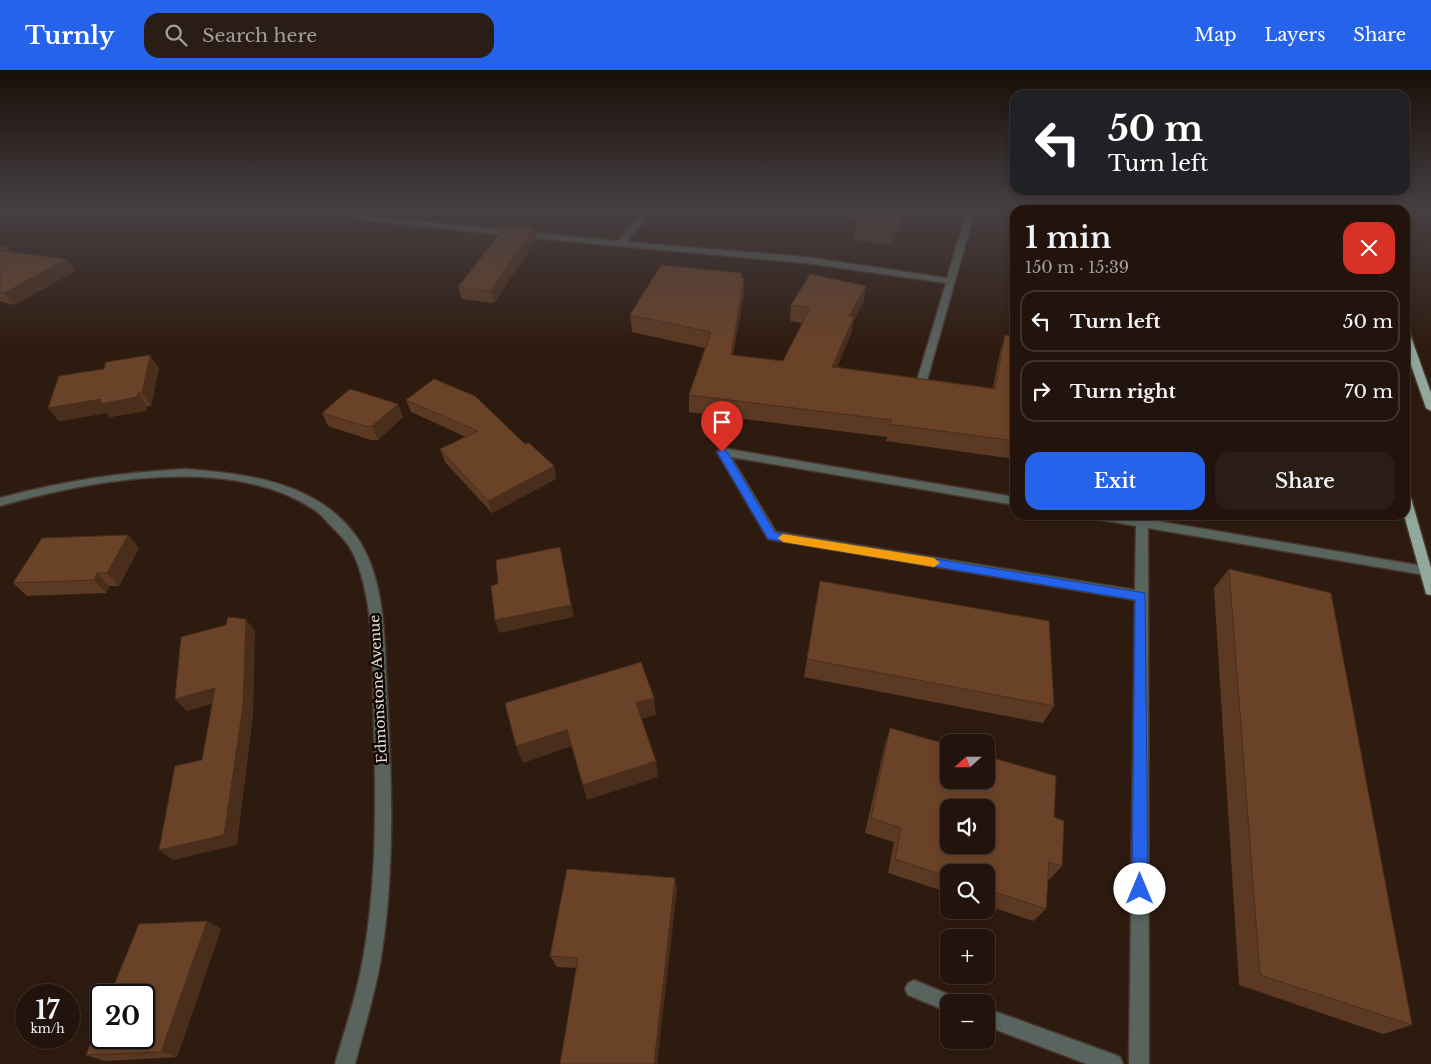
<!DOCTYPE html>
<html lang="en">
<head>
<meta charset="utf-8">
<style>
  :root { --surface:#22140c; --page:#2a1d15; --text:#f1f3f6; --muted:#a29e9d; --line:#3f332d; --accent:#2563eb }
  body { margin:0; font-family:"Libre Baskerville",serif; background:var(--page); color:var(--text); height:100vh; display:flex; flex-direction:column; font-size:19px; white-space:nowrap }
  * { box-sizing:border-box; margin:0 }
  p { font-size:16px; color:var(--muted) }
  .icon { flex:none; width:28px; height:28px; fill:none; stroke:currentColor; stroke-width:2; stroke-linecap:round; stroke-linejoin:round }
  .map { position:relative; flex:1; overflow:hidden }
  .side { position:absolute; left:1010px; top:135px; width:400px; height:315px; display:flex; flex-direction:column; background:var(--surface); border-radius:15px; box-shadow:0 2px 8px #0003,0 0 0 1px var(--line) }
  .side>* { flex:none }
  .top-card { position:absolute; left:1010px; top:20px; width:400px; height:105px; border-radius:15px; box-shadow:0 2px 8px #0003,0 0 0 1px var(--line); background:#202124; color:#fff; overflow:hidden }
  .needle { width:32px; rotate:249deg }
  .buttons { position:absolute; left:940px; top:664px; display:grid; gap:10px }
  .buttons a { display:grid; place-items:center; width:55px; height:55px; border-radius:10px; background:var(--surface); box-shadow:0 2px 8px #0003,0 0 0 1px var(--line); font-size:25px }
  .speed { position:absolute; left:15px; top:914px; display:flex; gap:10px; font-size:25px; font-weight:700; text-align:center }
  .speed>* { display:grid; place-content:center; width:65px; height:65px; border-radius:50%; background:var(--surface); box-shadow:0 2px 8px #0003,0 0 0 1px var(--line); line-height:1 }
  .speed small { font-size:12px; font-weight:400 }
  .speed .limit { border:2px solid #111; border-radius:8px; background:#fff; color:#111 }
  .pin { position:absolute; display:grid; place-items:center; width:42px; height:42px; color:#fff; margin:-51px -21px; border-radius:50% 50% 50% 0; rotate:-45deg; box-shadow:0 0 5px #0007 }
  .pin .icon { rotate:45deg }
  .me { position:absolute; width:55px; margin:-28px; rotate:0deg; stroke-linejoin:round; filter:drop-shadow(0 0 4px #0008) }
  .turn { display:flex; align-items:center; gap:18px; height:105px; padding:0 15px; font-size:22px }
  .turn .icon { width:65px; height:65px; stroke-width:2.5 }
  .turn b { display:block; font-size:35px; line-height:42px }
  .round { display:grid; place-items:center; flex:none; width:52px; height:52px; border-radius:15px; background:var(--page) }
  .head { display:flex; align-items:center; justify-content:space-between; height:85px; padding:0 15px }
  h1 { font-size:30px; font-weight:600; line-height:38px }
  .cta { display:flex; gap:10px; margin-top:auto; padding:10px 15px }
  .cta a { flex:1; height:58px; border-radius:15px; background:var(--accent); color:#fff; font-size:20px; font-weight:600; line-height:58px; text-align:center }
  .cta a+a { background:var(--page); color:var(--text) }
  ul { padding:0; list-style:none }
  li { display:flex; align-items:center; gap:15px; height:62px; margin:0 10px 8px; padding:0 5px; border:2px solid var(--line); border-radius:15px }
  li div { flex:1 }
  li b { display:block; font-size:19px }
  li em { font-style:normal }
  header { display:flex; align-items:center; gap:30px; box-sizing:border-box; height:70px; padding:0 25px; background:var(--accent); color:#fff }
  header strong { font-size:24px }
  nav { display:flex; gap:28px; margin-inline-start:auto; font-size:18px }
  .search { width:350px; height:45px; background:var(--page); display:flex; align-items:center; gap:12px; box-sizing:border-box; padding:0 18px; border-radius:15px; color:var(--muted); font-size:19px }
  .map>svg:first-child { display:block }
  .lines { fill:none; stroke-linecap:round; stroke-linejoin:round }
  .service-casing { stroke:#49362c; stroke-width:3 }
  .minor-casing { stroke:#49362c; stroke-width:3 }
  .primary-casing { stroke:#49362c; stroke-width:3 }
  .service { fill:#59645f; fill-rule:evenodd }
  .minor { fill:#59645f; fill-rule:evenodd }
  .primary { fill:#91a99d; fill-rule:evenodd }
  .wall { fill:#5b3922 }
  .shaded-wall { fill:#4a2e1c }
  .building { fill:#6a4228; stroke:#4a2e1c; fill-rule:evenodd }
  .route { fill:#2563eb; stroke:#184099 }
  .slow { fill:#f59e0b }
  .labels { text-anchor:middle; dominant-baseline:central; stroke-width:5; stroke-linejoin:round; paint-order:stroke }
  .street-label { font-size:14px; fill:#ecdfd8; stroke:#100804 }
</style>
</head>
<body>
<header>
<strong>Turnly</strong>
<div class="search"><svg class="icon" aria-label="search" viewBox="0 0 24 24"><circle cx="10" cy="10" r="6"/><path d="M15 15l6 6"/></svg>Search here</div>
<nav><a>Map</a><a>Layers</a><a>Share</a></nav>
</header>
<div class="map">
<svg width="1431" height="994" viewBox="0 0 1431 994">
  <rect width="100%" height="100%" fill="#2e1b10"/>
  <g class="lines">
    <defs>
      <path id="service" d="M722,378L1015,427V435L731,387L776,462L1135,520L1136,456L1096,449L1090,445H1122L1429,497L1431,501L1425,505L1148,458L1149,994H1129L1135,530L768,469L717,382Z
        M914,910L955,927L958,932H949V942L908,925L905,919L908,913Z
        M986,938L1113,984L1120,987L1123,994H1087L986,956Z"/>
      <path id="minor" d="M317,140H336L374,147L618,171L645,140H653L626,172L806,187L947,208L967,140H975L926,314L921,317L916,314L946,213L806,193L565,171L374,151Z
        M186,399C248,404 317,412 356,466C387,510 384,573 387,624C392,712 395,800 381,888C375,924 364,959 355,994H335C345,959 357,925 363,889C377,812 376,733 374,655C372,600 376,536 354,485C349,474 341,466 332,457C327,452 322,445 316,441C232,383 91,410 0,436V428C62,411 122,402 186,399Z"/>
      <path id="primary" d="M1405,261L1410,264L1431,323V341L1426,338L1405,278Z
        M1405,424L1411,428L1431,498V525L1426,524L1425,520L1404,445Z"/>
    </defs>
    <use href="#service" class="service-casing"/>
    <use href="#minor" class="minor-casing"/>
    <use href="#primary" class="primary-casing"/>
    <use href="#service" class="service"/>
    <use href="#minor" class="minor"/>
    <use href="#primary" class="primary"/>
  </g>
  <path class="wall" d="M556,140H584L581,144Z
    M822,140H906L891,176L853,169L855,157L859,149L826,144Z
    M534,158L536,170L494,233L462,229L458,217Z
    M0,176L7,177L11,182L75,201L14,235L0,231Z
    M742,203V208H744V224L733,285L783,291L802,253L790,251L791,235L866,216L863,233L853,252L851,264L837,297L993,318L1000,282L1005,265L1011,266L1015,245V389L886,371L887,367L689,342V325L705,278L632,262L630,245Z
    M159,298L151,336H147L146,341L110,347L107,343L59,351L48,338Z
    M406,330L525,374L554,396L556,409L492,443L445,392L440,379L466,367L411,342Z
    M398,334L403,347L378,370H371L328,356L322,343Z
    M128,465L139,478L119,516H109L106,523L27,526L13,513Z
    M1229,499L1412,955L1383,964L1239,915L1214,518Z
    M820,511L1054,636L1043,653L804,607Z
    M890,658L1054,747L1062,796L1050,809H1048L1046,839L1033,851L986,835V802H949V823L888,803L894,772L865,763L885,674Z
    M675,808L677,821L577,898L557,897L550,886Z
    M207,851L221,859L177,987L105,991L86,985Z"/>
  <path class="shaded-wall" d="M580,140H584L581,144Z
    M903,140H906L891,176L893,164Z
    M534,158L536,170L494,233L491,221Z
    M7,177L16,189L0,181Z
    M67,189L75,201L14,235L4,223Z
    M744,208V224L730,302L731,285Z
    M866,216L863,233L853,252L851,264L829,314L832,297L849,246Z
    M150,285L159,298L151,336L142,323Z
    M138,323L147,336L146,341L110,347L107,343L59,351L48,338Z
    M398,334L403,347L378,370L372,356Z
    M554,396L556,409L492,443L488,431Z
    M128,465L139,478L119,516L107,503Z
    M560,477L574,547L499,563L495,550Z
    M97,503L109,516L106,523L94,510Z
    M246,549L255,561L253,647L237,775L173,790L159,780L243,636Z
    M215,618L226,630L187,641L175,629Z
    M654,628L656,645L638,650L636,633Z
    M567,660L572,676L523,693L516,676Z
    M656,691L658,707L587,730L583,715Z
    M675,808L677,821L657,994H654Z
    M207,851L221,859L177,987L161,982Z"/>
  <path class="building" d="M863,140H903L893,164L855,157Z
    M506,155L534,158L491,221L458,217Z
    M0,176L7,177L0,181L67,189L4,223L0,222Z
    M661,195L742,203L741,207L744,208L731,285L783,291L810,238L791,235L810,204L866,216L849,246L854,247L832,297L995,319L1005,265L1013,266L1015,257V371L890,354L891,350L689,325L711,262L630,245Z
    M150,285L142,323H138L137,327L100,334L101,329L48,338L59,306L104,299L106,292Z
    M434,309L475,326L525,374L529,373L554,396L488,431L440,379L478,361L406,330Z
    M350,319L398,334L372,356H365L322,343Z
    M128,465L107,503H97L94,510L13,513L42,468Z
    M560,477L571,535L495,550L491,516L498,514L496,490Z
    M1229,499L1331,523L1412,955L1260,905Z
    M820,511L1049,551L1054,636L807,589Z
    M228,547L246,549L243,636L224,765L159,780L175,696L202,690L215,618L175,629L181,567L226,555Z
    M641,592L654,628L636,633L656,691L583,715L567,660L516,676L505,633Z
    M890,658L949,675V710H986V686L1056,706L1054,747L1064,751L1062,796L1049,792L1046,839L986,819V802H949V807L895,789L901,758L871,748ZM949,738H986V775H949Z
    M567,799L675,808L654,994H560L578,888L550,886Z
    M207,851L161,982L86,985L101,948V968H144V925H110L139,854Z"/>
  <linearGradient id="sky" x2="0" y2="1"><stop stop-color="#190f09"/><stop offset="0.5" stop-color="#463f42"/><stop offset="1" stop-color="#463f42" stop-opacity="0"/></linearGradient>
  <rect width="1431" height="279" fill="url(#sky)"/>
  <path class="route" d="M722,379L726,380L775,463L1145,523L1148,819L1145,824L1140,826L1135,824L1132,819L1135,530L768,469L717,382Z"/>
  <path class="slow" d="M783,464L934,488L940,493L934,497L783,472L778,468Z"/>
  <g class="labels">
    <g class="street-label">
      <text transform="translate(378 619) rotate(-93)">Edmonstone Avenue</text>
    </g>
  </g>
</svg>
<div class="buttons">
<a><svg class="needle" viewBox="-14 -14 28 28"><path d="M0-13l5 13h-10z" fill="#e53935"/><path d="M0 13l5-13h-10z" fill="#a29e9d"/></svg></a>
<a><svg class="icon" aria-label="sound" viewBox="0 0 24 24"><path d="M4 9h4l5-4v14l-5-4H4zM17 9q2 3 0 6"/></svg></a>
<a><svg class="icon" aria-label="search" viewBox="0 0 24 24"><circle cx="10" cy="10" r="6"/><path d="M15 15l6 6"/></svg></a>
<a>+</a>
<a>−</a>
</div>
<div class="speed"><div>17<small>km/h</small></div><div class="limit">20</div></div>
<div class="pin" style="left:722px;top:382px;background:#d93025"><svg class="icon" aria-label="arrive" viewBox="0 0 24 24"><path d="M6 21V4h12l-3 4 3 4H6"/></svg></div>
<svg class="me" style="left:1140px;top:819px" viewBox="-20 -20 40 40"><circle r="19" fill="#fff"/><path d="M0-13L10 11 0 6-10 11z" fill="#2563eb"/></svg>
<div class="top-card">
<div class="turn"><svg class="icon" aria-label="left" viewBox="0 0 24 24"><path d="M17 20v-9H6M10 6l-5 5 5 5"/></svg><div><b>50 m</b>Turn left</div></div>
</div>
<section class="side">
<div class="head"><div><h1>1 min</h1><p>150 m · 15:39</p></div><a class="round" style="background:#d93025;color:#fff"><svg class="icon" aria-label="close" viewBox="0 0 24 24"><path d="M6 6l12 12M18 6L6 18"/></svg></a></div>
<ul>
<li><svg class="icon" aria-label="left" viewBox="0 0 24 24"><path d="M17 20v-9H6M10 6l-5 5 5 5"/></svg><div><b>Turn left</b></div><em>50 m</em></li>
<li><svg class="icon" aria-label="right" viewBox="0 0 24 24"><path d="M7 20v-9h11M14 6l5 5-5 5"/></svg><div><b>Turn right</b></div><em>70 m</em></li>
</ul>
<div class="cta"><a>Exit</a><a>Share</a></div>
</section>
</div>
</body>
</html>
